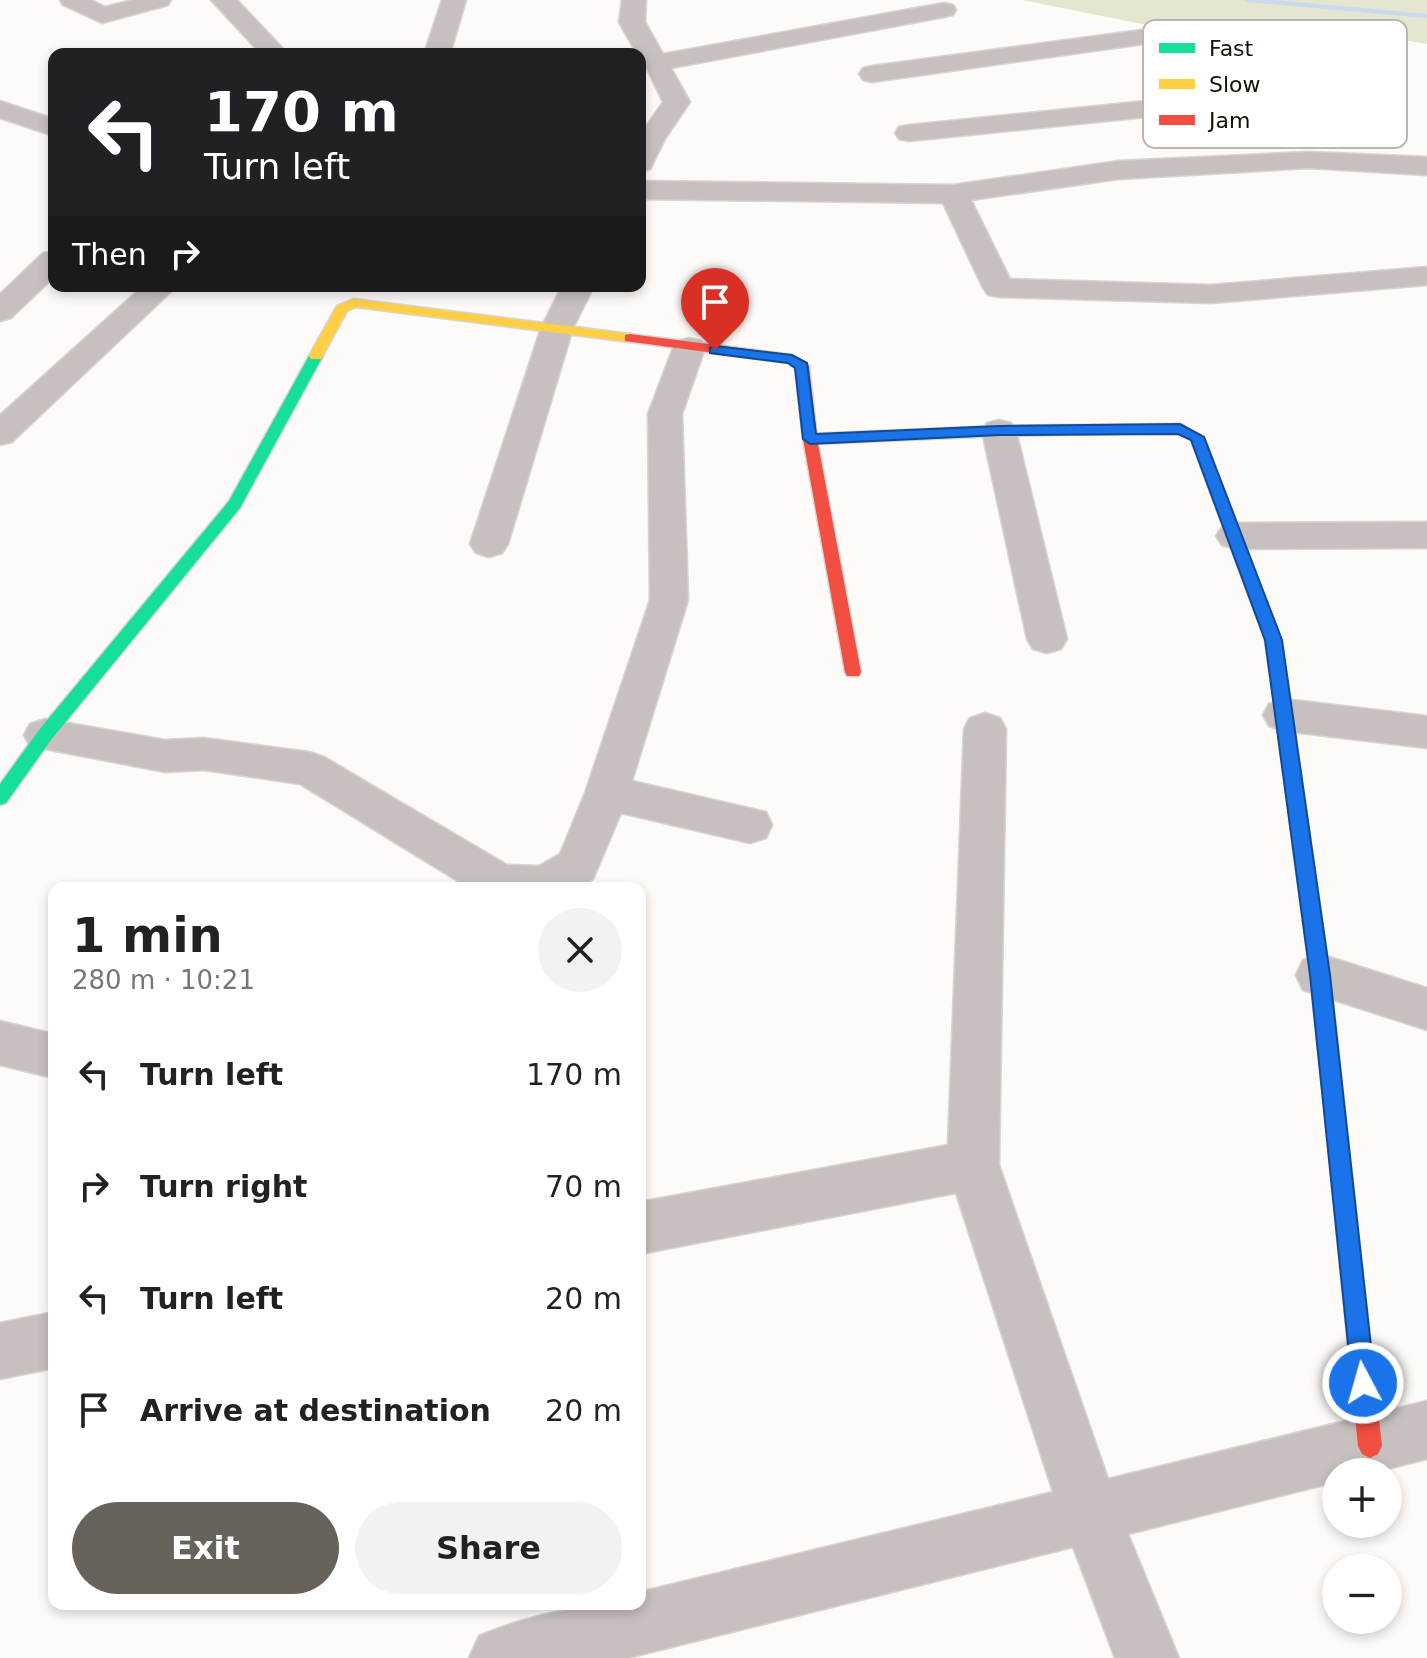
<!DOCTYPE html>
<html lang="en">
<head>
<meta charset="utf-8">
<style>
  :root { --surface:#fff; --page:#f2f2f2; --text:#222; --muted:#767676; --accent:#67625a }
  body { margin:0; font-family:"DejaVu Sans",sans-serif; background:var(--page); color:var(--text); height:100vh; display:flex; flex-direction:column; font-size:30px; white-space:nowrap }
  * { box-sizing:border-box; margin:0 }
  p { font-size:26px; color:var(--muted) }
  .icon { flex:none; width:44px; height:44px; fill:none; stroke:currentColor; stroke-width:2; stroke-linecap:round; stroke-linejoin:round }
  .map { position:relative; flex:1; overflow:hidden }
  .side { position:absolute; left:48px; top:882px; width:598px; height:728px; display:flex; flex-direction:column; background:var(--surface); border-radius:16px; box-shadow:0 4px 12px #0003 }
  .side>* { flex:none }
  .guide { position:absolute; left:48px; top:48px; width:598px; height:244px; border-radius:16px; box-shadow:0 4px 12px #0003; background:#202124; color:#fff; overflow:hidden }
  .tools { position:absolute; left:1322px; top:1458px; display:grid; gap:16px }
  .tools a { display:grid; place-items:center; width:80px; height:80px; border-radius:50%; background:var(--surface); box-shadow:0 4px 12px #0003; font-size:40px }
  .pin { position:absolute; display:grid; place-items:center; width:68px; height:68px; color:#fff; margin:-82px -34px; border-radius:50% 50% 50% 0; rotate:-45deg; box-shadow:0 0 8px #0007 }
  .pin .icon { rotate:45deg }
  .me { position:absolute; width:88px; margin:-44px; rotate:354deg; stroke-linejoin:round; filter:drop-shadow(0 0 6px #0008) }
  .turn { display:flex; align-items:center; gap:28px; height:168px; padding:0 24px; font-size:36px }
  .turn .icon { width:104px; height:104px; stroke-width:2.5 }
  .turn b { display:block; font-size:56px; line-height:68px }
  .then { display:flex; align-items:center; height:76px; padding:0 24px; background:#0003; gap:16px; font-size:30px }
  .round { display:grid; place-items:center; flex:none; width:84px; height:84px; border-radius:42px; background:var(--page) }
  .overview { display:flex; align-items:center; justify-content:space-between; height:136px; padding:0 24px }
  h1 { font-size:48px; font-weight:700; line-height:60px }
  .cta { display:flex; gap:16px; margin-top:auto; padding:16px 24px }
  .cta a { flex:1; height:92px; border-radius:48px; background:var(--accent); color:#fff; font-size:32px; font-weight:700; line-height:92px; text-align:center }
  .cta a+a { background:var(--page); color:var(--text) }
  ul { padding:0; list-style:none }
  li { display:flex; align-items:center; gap:24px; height:112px; padding:0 24px }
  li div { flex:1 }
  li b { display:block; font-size:30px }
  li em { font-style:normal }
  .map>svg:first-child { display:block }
  .green { fill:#e5e6d0 }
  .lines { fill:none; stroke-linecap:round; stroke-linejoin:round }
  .stream { fill:#c8d9f0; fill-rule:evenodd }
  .street-casing { stroke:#d7d5d1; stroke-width:3 }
  .fast-casing { stroke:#d7d5d1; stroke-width:3 }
  .slow-casing { stroke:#d7d5d1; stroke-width:3 }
  .jam-casing { stroke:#d7d5d1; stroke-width:3 }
  .street { fill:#c7c0be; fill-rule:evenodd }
  .fast { fill:#16e098; fill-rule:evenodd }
  .slow { fill:#ffcf43; fill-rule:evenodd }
  .jam { fill:#f24e42; fill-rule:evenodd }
  .route { fill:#1a73e8; stroke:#114b97; stroke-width:2 }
  .key { fill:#fff; stroke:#b9b7b4; stroke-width:2 }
  .key-label { font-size:22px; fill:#161006 }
</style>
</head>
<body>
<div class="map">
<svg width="1427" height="1658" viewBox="0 0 1427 1658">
  <rect width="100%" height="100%" fill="#fdfaf7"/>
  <path class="green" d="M1022,0H1427V44L1343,30L1260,36L1142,24Z"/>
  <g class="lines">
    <path class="stream" d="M1244,0H1274L1427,14V18L1248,2Z"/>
    <defs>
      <path id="street" d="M60,0H91L105,7L132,0H171L168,5L102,23L63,5Z
        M211,0H237L288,54H261Z
        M442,0H466L450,54H424Z
        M622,0H646L645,22L663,54L944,3L953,5L956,10L953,15L944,17L671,68L690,102L665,139L650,169L640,172V135L663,102L640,54H637L619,22Z
        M1149,29L1158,32L1162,37L1158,42L872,82L863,80L859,74L863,68L872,66Z
        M1166,99L1326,101L1336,103L1340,109L1336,115L1326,117L1166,115L909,141L899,139L895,133L899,127L909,125Z
        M0,101L54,119V136L0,118Z
        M1309,152L1427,157V175L1309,168L1119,179L971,200L1010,279L1211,285L1427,267V285L1211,303L999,297L988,295L983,288L943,203L640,199V181L953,185L1119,161Z
        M54,251V277L11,318L0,321V294L43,253Z
        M143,286H177L12,442L0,445V415Z
        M562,286H594L573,328L508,544L502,553L489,557L476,553L470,544L541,328Z
        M689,338L701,341L705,348L682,414L688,600L632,781L766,812L772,825L766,838L750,843L621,813L593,879L579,888H469L300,784L204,770L165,772L30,746L24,735L30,724L45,719L165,740L204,738L309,752L324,757L507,865L539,866L560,854L585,793L650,600L648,414L673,348L677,341Z
        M999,420L1011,423L1016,431L1067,639L1061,649L1047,653L1033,649L1027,639L982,431L987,423Z
        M1427,522V548L1235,549L1222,545L1216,536L1222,527L1235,523Z
        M1284,699L1427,716V748L1284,731L1269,726L1263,715L1269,704Z
        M985,713L1000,718L1006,729L999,1165L1108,1479L1427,1401V1459L1375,1472H1336V1482L1128,1534L1179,1658H1115L1073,1547L628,1658H469L479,1636C530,1614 585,1604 640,1604V1592L1053,1492L956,1193L640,1254V1202L948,1145L964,729L970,718Z
        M1320,954L1427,988V1030L1303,990L1296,975L1303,960Z
        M0,1021L54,1034V1078L0,1065Z
        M54,1312V1368L0,1379V1323Z"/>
      <path id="fast" d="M316,352L323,356L240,508L51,740L6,803L0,805V784L39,730L229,501L309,356Z
        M1180,424L1185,426V432L999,436L810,444L803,439L810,434L999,426Z
        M1285,717L1293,723L1330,975L1345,1114L1342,1121L1335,1124L1328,1121L1325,1114L1310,975L1277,723Z"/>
      <path id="slow" d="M354,299L630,334L637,338L630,342L356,307L347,311L321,359H311L309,356L337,306Z"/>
      <path id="jam" d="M630,334L792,355L809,366L817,439L861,672L859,676H847L845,672L803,439L795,368L788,363L625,341V335Z
        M1180,424L1204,437L1281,640L1293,723L1291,728L1285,729L1277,723L1265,640L1191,440L1173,429Z
        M1335,1104L1342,1107L1345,1114L1382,1446L1378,1454L1370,1458L1362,1454L1358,1446L1325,1114L1328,1107Z"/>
    </defs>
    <use href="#street" class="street-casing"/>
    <use href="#fast" class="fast-casing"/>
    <use href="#slow" class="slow-casing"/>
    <use href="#jam" class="jam-casing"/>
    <use href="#street" class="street"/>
    <use href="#fast" class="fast"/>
    <use href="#slow" class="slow"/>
    <use href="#jam" class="jam"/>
  </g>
  <path class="route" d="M715,346L792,355L807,363L816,434L999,426L1180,424L1204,437L1282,640L1330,975L1375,1383L1372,1392L1363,1395L1355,1392L1352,1383L1310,975L1265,640L1191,440L1178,434L999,435L810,444L803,439L795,368L788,363L710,353V348Z"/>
  <rect x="1143" y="20" width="264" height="128" rx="12" class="key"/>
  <rect x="1159" y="43" width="36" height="10" fill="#16e098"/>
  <rect x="1159" y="79" width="36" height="10" fill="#ffcf43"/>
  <rect x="1159" y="115" width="36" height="10" fill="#f24e42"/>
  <g class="key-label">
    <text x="1209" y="56">Fast</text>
    <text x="1209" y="92">Slow</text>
    <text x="1209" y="128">Jam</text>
  </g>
</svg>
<div class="tools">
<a>+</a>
<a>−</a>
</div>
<div class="pin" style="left:715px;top:350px;background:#d93025"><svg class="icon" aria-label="arrive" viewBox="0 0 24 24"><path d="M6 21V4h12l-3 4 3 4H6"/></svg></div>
<svg class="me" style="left:1363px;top:1383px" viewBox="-20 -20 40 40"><circle r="17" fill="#1a73e8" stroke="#fff" stroke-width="3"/><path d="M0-11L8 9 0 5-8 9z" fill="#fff"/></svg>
<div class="guide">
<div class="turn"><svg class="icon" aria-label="left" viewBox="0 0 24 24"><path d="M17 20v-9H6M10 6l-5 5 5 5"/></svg><div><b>170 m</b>Turn left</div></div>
<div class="then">Then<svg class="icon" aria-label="right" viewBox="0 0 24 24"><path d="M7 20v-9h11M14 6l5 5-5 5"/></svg></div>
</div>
<section class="side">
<div class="overview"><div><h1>1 min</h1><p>280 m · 10:21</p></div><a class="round"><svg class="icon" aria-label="close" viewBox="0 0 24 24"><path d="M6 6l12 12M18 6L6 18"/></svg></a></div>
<ul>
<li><svg class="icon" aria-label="left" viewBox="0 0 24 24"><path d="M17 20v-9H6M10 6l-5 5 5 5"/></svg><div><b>Turn left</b></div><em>170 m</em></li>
<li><svg class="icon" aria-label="right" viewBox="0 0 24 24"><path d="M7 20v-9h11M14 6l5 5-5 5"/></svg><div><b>Turn right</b></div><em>70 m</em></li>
<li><svg class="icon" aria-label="left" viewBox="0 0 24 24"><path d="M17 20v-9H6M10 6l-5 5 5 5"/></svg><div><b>Turn left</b></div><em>20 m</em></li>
<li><svg class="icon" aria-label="arrive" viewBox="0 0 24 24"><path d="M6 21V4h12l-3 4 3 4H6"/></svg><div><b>Arrive at destination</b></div><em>20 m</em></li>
</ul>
<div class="cta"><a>Exit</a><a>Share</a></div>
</section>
</div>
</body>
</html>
